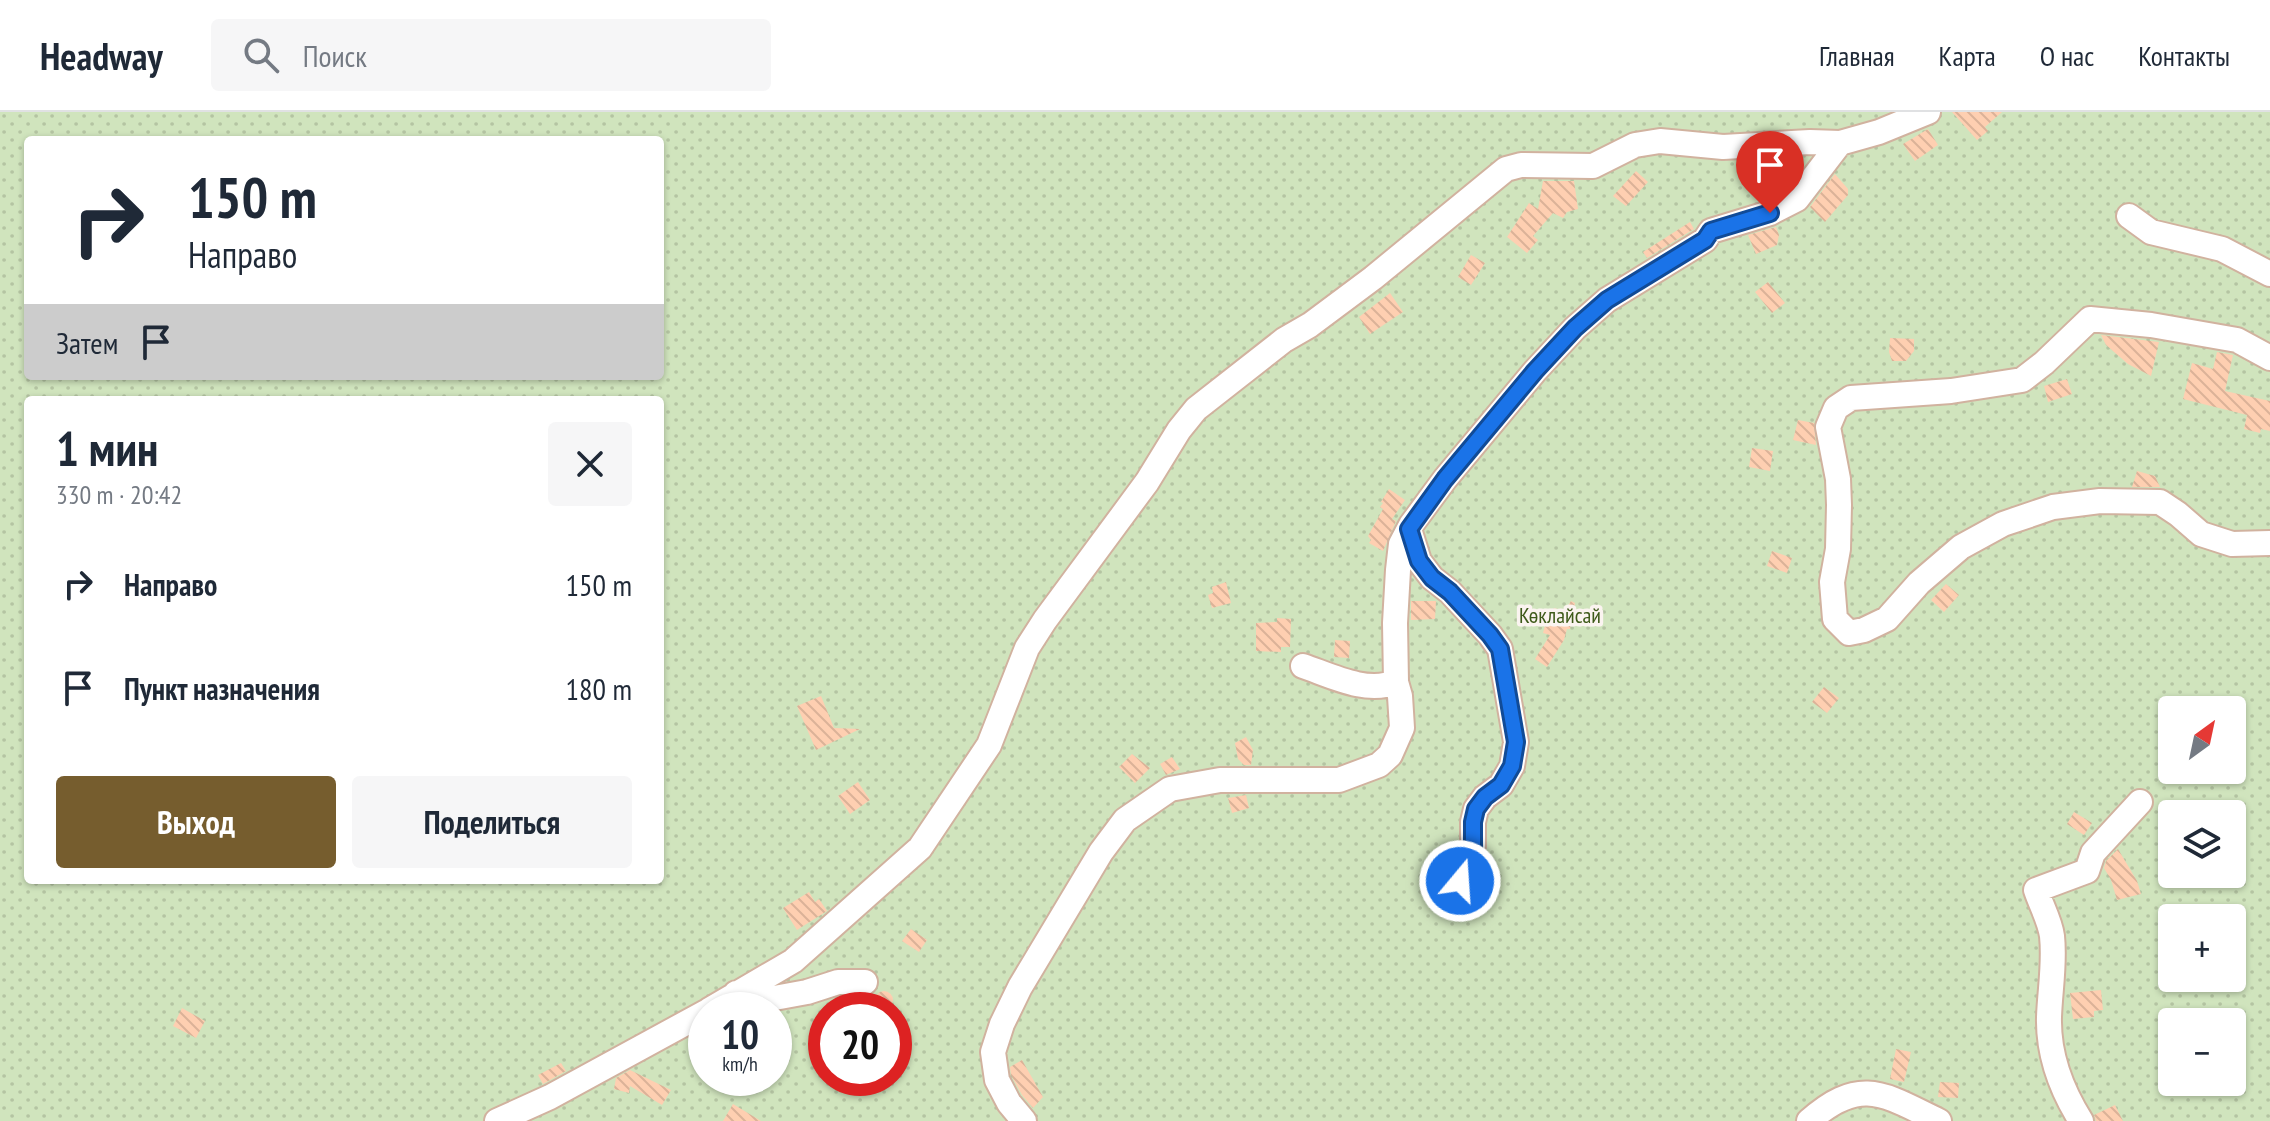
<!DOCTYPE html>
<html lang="ru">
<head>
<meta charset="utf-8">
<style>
  :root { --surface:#fff; --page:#f6f6f7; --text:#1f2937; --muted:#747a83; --line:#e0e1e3; --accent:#765d2e }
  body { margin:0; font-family:"PT Sans Narrow",sans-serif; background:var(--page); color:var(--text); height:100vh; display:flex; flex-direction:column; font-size:30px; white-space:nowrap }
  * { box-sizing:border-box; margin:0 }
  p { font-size:26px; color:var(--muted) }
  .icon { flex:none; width:44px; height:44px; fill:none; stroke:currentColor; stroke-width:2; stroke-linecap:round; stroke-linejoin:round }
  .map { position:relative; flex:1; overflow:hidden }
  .panel { position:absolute; left:24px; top:284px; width:640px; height:488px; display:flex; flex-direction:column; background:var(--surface); border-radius:8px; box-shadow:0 2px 6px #0004 }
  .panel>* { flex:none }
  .guide { position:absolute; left:24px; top:24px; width:640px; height:244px; border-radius:8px; box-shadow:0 2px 6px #0004; background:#fff; color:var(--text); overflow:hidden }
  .needle { width:52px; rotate:33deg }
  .controls { position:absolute; left:2158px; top:584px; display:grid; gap:16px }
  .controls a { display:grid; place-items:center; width:88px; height:88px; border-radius:8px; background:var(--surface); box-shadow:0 2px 6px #0004; font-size:40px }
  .speed { position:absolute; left:688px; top:880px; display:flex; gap:16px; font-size:40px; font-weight:700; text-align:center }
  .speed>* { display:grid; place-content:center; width:104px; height:104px; border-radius:50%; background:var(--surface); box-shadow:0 2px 6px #0004; line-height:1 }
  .speed small { font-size:20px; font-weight:400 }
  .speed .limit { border:12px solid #d22; background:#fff; color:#111 }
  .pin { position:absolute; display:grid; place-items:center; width:68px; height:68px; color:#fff; margin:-82px -34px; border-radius:50% 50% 50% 0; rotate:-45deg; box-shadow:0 0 8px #0007 }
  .pin .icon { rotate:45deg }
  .me { position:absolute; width:88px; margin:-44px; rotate:18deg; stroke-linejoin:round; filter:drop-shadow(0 0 6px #0008) }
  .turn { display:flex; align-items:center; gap:28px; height:168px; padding:0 32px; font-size:36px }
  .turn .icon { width:104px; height:104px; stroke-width:2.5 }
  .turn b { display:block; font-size:56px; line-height:68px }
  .then { display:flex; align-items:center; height:76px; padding:0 32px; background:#0003; gap:16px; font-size:30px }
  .round { display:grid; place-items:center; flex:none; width:84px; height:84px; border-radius:8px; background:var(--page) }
  .overview { display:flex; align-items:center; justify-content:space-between; height:136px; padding:0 32px }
  h1 { font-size:48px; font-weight:800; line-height:60px }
  .cta { display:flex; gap:16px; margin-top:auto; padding:16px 32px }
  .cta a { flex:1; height:92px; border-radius:8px; background:var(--accent); color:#fff; font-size:32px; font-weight:800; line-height:92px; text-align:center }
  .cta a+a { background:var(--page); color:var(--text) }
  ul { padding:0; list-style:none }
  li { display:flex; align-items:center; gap:24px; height:104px; padding:0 32px }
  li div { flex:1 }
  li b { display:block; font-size:30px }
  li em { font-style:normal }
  header { display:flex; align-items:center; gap:48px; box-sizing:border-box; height:112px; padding:0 40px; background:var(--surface); border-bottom:2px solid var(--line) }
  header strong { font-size:38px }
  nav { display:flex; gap:44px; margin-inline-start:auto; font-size:28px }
  .search { width:560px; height:72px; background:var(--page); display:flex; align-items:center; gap:20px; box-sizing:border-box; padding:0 28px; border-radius:8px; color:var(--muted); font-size:30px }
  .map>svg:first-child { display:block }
  .grass { fill:url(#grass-dots); fill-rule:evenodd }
  .building { fill:url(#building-back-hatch) }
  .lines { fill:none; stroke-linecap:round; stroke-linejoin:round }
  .minor-casing { stroke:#d1b29f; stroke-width:28 }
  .minor { stroke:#fff; stroke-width:24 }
  .route-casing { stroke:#114b97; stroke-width:20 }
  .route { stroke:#1a73e8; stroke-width:14 }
  .labels { text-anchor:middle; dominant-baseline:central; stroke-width:7; stroke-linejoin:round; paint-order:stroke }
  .park-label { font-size:22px; fill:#3e5a19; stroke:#fbf4f0 }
</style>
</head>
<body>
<header>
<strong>Headway</strong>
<div class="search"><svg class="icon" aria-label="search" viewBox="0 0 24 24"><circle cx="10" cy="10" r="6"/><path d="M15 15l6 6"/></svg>Поиск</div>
<nav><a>Главная</a><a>Карта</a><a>О нас</a><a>Контакты</a></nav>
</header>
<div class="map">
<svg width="2270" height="1009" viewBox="0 0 2270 1009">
  <defs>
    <pattern id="grass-dots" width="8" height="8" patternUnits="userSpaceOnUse" patternTransform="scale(2)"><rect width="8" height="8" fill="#d0e4bd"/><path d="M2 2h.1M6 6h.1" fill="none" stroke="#b4c4a2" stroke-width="1.8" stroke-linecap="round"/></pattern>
    <pattern id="building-back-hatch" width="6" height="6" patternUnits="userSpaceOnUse" patternTransform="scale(2)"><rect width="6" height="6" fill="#fecfb1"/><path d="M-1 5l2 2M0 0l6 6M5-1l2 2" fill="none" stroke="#dbb298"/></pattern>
  </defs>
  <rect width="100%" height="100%" fill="#fbf4f0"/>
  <path class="grass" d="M0,0H2270V1009H0ZM28,28H660V264H28ZM28,288H660V768H28ZM2172,598H2232V658H2172ZM2172,702H2232V762H2172ZM2172,806H2232V866H2172ZM706,898H774V966H706ZM826,898H894V966H826ZM2172,910H2232V970H2172Z"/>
  <path class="building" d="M1952,0H2002L1985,15L1988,19L1977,28Z
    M1928,17L1938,33L1915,49L1903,32Z
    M1636,59L1648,70L1626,94L1613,84Z
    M1835,62L1848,77V83L1825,110L1810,95Z
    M1543,69H1574L1578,97L1567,100L1563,106L1553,101L1533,124L1538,128L1527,141L1507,125L1529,91L1538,97Z
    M1690,110L1694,117L1647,146L1643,140Z
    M1776,115L1779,123L1777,133L1756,142L1748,123Z
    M1471,143L1485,151L1471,173L1458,165Z
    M1768,170L1785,191L1772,201L1755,180Z
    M1390,181L1403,200L1370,222L1359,205Z
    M2101,223L2159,230L2151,264L2128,252L2106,233Z
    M1890,226L1914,227V239L1906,249H1892L1889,240Z
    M2217,240L2233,243L2225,279L2270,289V319L2261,317L2260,321L2244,317L2247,303L2183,287L2192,251L2213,257Z
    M2067,267L2072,282L2048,290L2044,274Z
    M1798,308L1814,311L1816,333L1793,328Z
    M1752,336L1773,339L1770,359L1749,355Z
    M2137,359L2155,364L2160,375H2132Z
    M1389,377L1405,388L1392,407L1396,409L1383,439L1369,431L1371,428L1368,424L1383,397L1380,395L1383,391L1381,390Z
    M1772,439L1792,446L1787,461L1767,454Z
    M1226,470L1231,491L1212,496L1208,483L1213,481L1212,475Z
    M1946,472L1959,483L1944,500L1931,488Z
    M1411,489H1436L1435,507L1411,508Z
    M1571,489L1575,491L1570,517H1567L1564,528L1547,555L1535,547L1550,523L1543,521L1549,499L1553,500L1554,496L1565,499Z
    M1277,506L1291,507L1290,535H1281V540L1256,539V511L1277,510Z
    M1335,528L1350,529L1349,546L1334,545Z
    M1824,575L1839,586L1827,601L1812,590Z
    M821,584L834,616L860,617L816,638L797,594Z
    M1246,625L1253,638L1251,653H1244L1238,647L1235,631Z
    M1132,642L1150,656L1135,671L1119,655Z
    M1172,645L1180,657L1166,663L1160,652Z
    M858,670L870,688L850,702L838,684Z
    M1246,683L1249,696L1232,701L1228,686Z
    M2074,700L2092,711L2084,723L2067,712Z
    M2118,737L2137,769L2141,782L2117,788L2111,768L2104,756L2106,749Z
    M809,780L815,790L819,787L827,799L797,818L783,796Z
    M911,817L927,828L919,840L902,829Z
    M2101,878L2103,898L2094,899V905L2073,907L2070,881Z
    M875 888a9 9 0 1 1 18 0a9 9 0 1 1-18 0Z
    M182,896L205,909L196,926L173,914Z
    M1896,937L1911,940L1904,970L1890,967Z
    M1022,948L1043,985L1033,996L1022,983L1011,963L1010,955Z
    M561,951L566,959L543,972L538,963Z
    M630,958L671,978L662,993L630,974L629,981L614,977L616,966Z
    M1940,970L1959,971L1958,986L1938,985Z
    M733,992L761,1009H723Z
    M2115,993L2123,1009H2096L2094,1003Z"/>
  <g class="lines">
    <defs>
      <path id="minor" d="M2129,104L2151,120L2222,137L2270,162
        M2270,246L2237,228L2151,213L2090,207L2044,251L2022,268L1951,279L1851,286L1836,296L1828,315L1838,367L1839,393L1838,437L1832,470L1835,507L1849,521L1864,518L1887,507L1919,471L1961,435L2003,412L2053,395L2100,389L2160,390L2178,402L2201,422L2232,432L2270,431
        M1409,417L1419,449L1432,466L1450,480L1490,523L1500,537L1516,630L1512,654L1501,673L1485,685L1476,697L1473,710V734L1460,769
        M1303,554C1332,564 1366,582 1396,570
        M736,881L769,887L807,880L838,870H865
        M709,898L793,849L920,736L989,633L1027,536L1045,508L1147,370L1179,318L1196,297L1284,228L1310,213L1373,166L1506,57L1521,53L1593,54L1635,33L1660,29L1723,35L1810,30L1840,31
        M497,1009L550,985L706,900
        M1024,1009L1009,991L997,968L993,940L1002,912L1020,875L1101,740L1125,708L1170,677L1220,668H1339L1379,653L1390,643L1402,616L1400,584L1396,570L1395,511L1398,458L1401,432L1411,413L1445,367L1535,259L1575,216L1607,188L1705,128L1711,119L1770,101L1797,87L1840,31L1879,20L1928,0
        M1809,1009C1861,963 1885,983 1939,1009
        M2081,1009C2061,977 2048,943 2049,905C2050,877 2055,852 2052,824C2050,809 2041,793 2036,778L2087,759L2093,741L2140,690"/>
    </defs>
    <use href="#minor" class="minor-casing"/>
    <use href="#minor" class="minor"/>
  </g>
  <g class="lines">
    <defs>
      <path id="route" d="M1460,769L1473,734V710L1476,697L1485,685L1501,673L1512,654L1516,630L1500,537L1490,523L1450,480L1432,466L1419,449L1409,417L1445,367L1535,259L1575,216L1607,188L1705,128L1711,119L1770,101"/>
    </defs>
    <use href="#route" class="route-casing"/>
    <use href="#route" class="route"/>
  </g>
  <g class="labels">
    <g class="park-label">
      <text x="1560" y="503">Көклайсай</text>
    </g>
  </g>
</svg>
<div class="controls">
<a><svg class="needle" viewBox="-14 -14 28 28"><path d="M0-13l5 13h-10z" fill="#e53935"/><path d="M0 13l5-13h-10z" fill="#747a83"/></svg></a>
<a><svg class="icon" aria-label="layers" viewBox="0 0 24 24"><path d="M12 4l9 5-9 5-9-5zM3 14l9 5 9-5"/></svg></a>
<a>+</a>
<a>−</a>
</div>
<div class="speed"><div>10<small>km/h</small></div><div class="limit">20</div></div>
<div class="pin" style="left:1770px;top:101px;background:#d93025"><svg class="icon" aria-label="arrive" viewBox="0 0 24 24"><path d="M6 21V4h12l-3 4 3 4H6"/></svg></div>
<svg class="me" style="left:1460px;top:769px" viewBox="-20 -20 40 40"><circle r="17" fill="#1a73e8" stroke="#fff" stroke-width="3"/><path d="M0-11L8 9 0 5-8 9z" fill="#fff"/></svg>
<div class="guide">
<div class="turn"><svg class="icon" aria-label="right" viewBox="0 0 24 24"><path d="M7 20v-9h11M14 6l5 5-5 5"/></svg><div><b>150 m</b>Направо</div></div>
<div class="then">Затем<svg class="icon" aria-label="arrive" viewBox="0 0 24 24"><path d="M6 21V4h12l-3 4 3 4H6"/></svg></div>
</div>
<section class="panel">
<div class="overview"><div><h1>1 мин</h1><p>330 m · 20:42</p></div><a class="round"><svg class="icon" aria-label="close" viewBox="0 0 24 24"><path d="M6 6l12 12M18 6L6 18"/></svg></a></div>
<ul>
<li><svg class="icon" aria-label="right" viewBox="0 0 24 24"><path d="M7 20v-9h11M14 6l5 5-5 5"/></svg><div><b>Направо</b></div><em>150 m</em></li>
<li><svg class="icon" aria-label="arrive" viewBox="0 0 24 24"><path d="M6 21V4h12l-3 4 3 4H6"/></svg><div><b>Пункт назначения</b></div><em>180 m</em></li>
</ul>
<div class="cta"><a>Выход</a><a>Поделиться</a></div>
</section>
</div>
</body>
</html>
